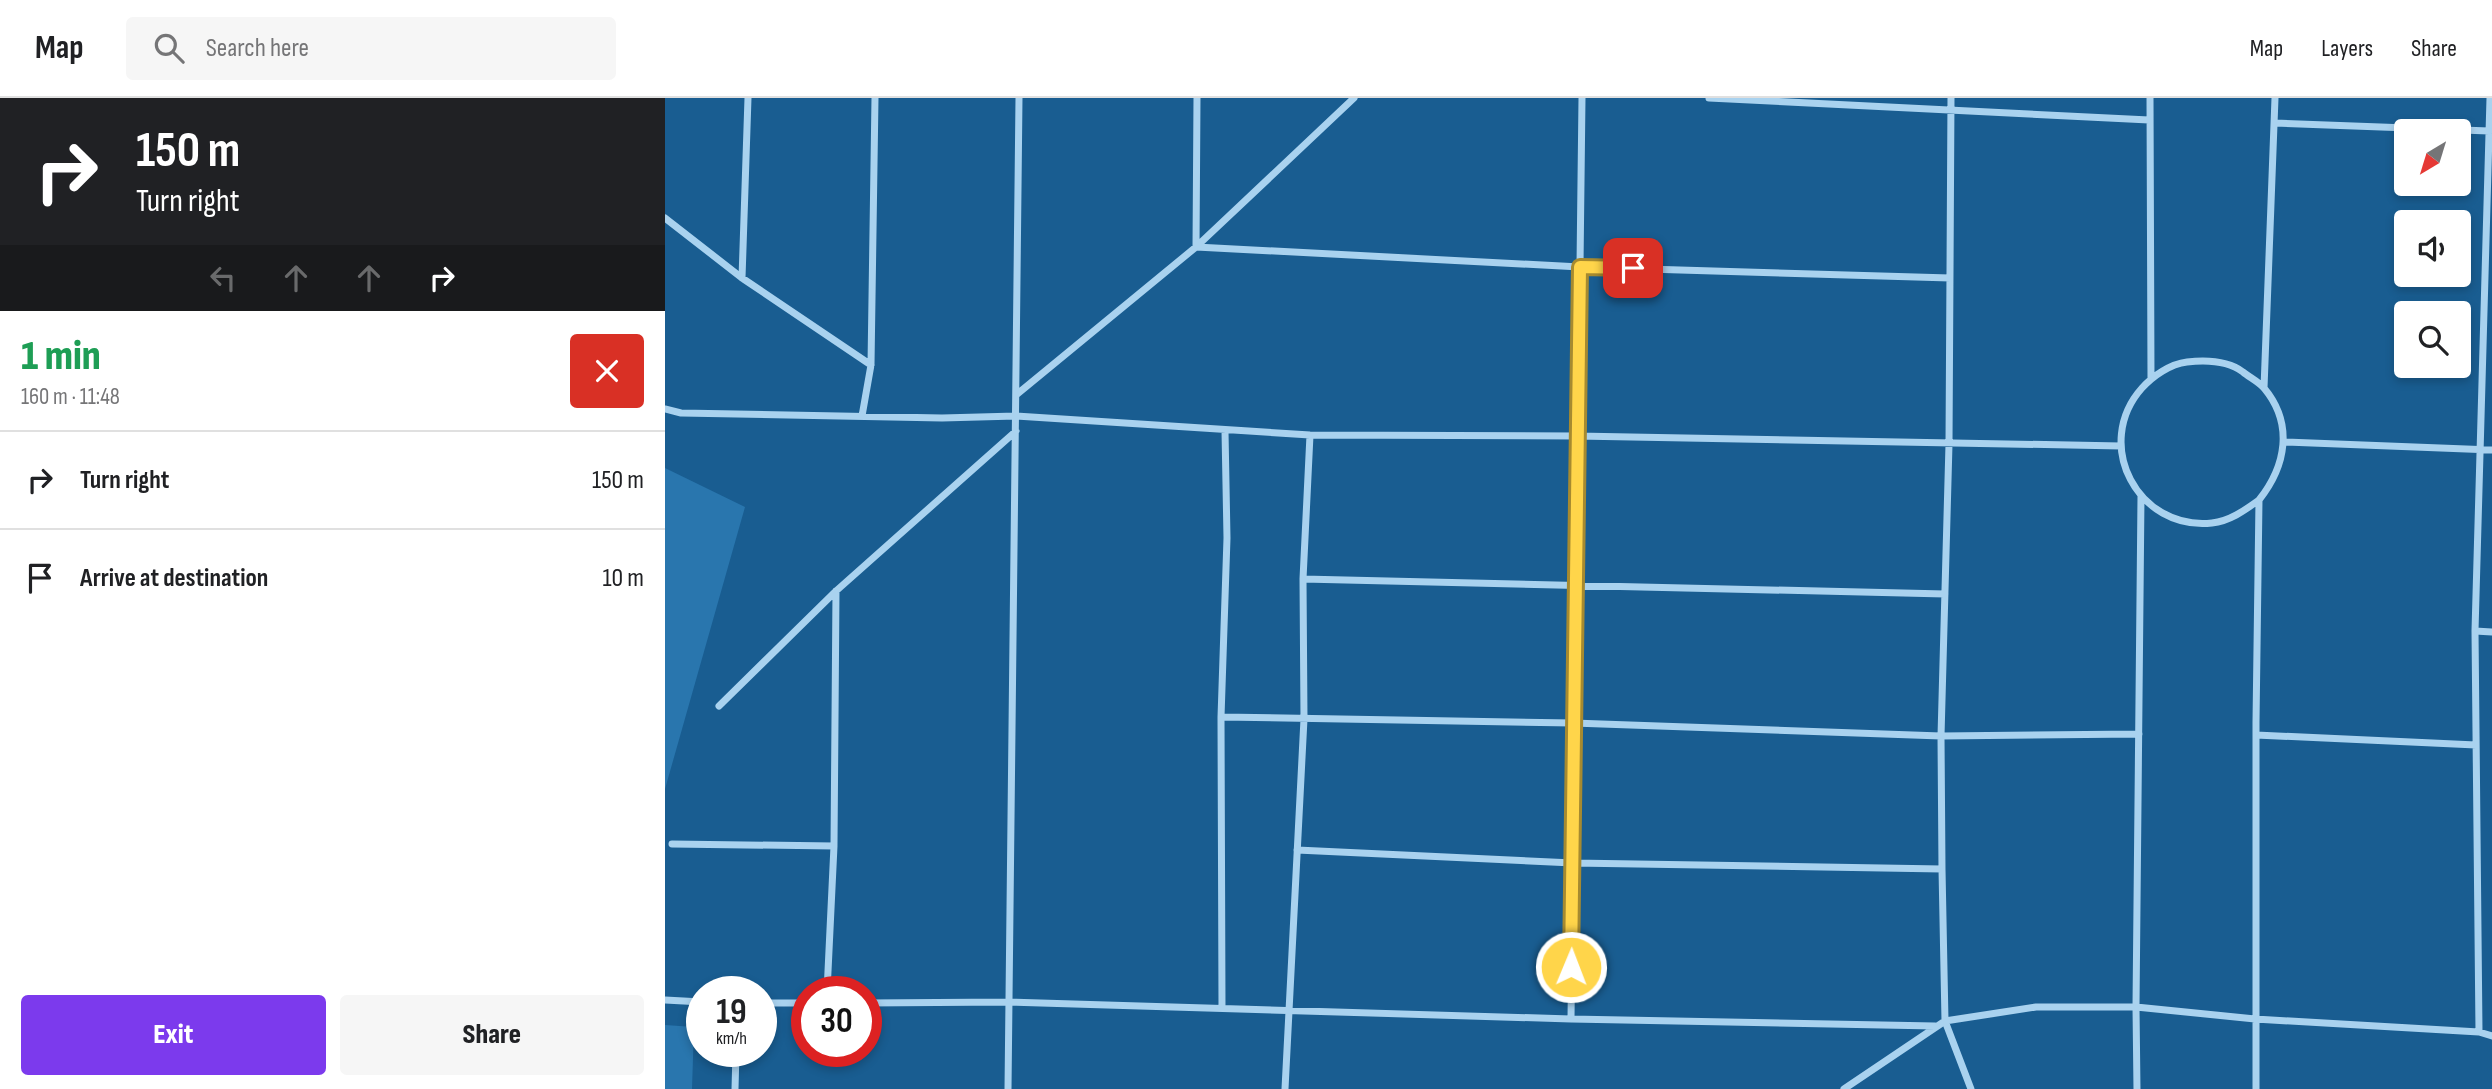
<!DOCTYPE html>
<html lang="en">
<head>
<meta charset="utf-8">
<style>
  :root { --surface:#fff; --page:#f6f6f6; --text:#202124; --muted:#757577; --line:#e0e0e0; --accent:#7c3aed }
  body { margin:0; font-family:"Sofia Sans Condensed",sans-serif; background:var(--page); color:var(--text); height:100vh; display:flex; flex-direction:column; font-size:26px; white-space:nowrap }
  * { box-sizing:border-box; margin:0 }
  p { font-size:23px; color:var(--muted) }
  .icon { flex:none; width:38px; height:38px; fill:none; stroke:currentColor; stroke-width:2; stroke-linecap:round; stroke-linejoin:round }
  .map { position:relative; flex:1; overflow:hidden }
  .side { display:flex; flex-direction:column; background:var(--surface); width:665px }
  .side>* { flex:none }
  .hud { background:#202124; color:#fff; overflow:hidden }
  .needle { width:46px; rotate:218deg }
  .fabs { position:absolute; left:1729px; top:21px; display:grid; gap:14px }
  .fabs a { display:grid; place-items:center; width:77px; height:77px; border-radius:7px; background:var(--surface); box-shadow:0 4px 10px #0003; font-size:35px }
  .speed { position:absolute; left:21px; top:878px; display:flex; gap:14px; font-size:35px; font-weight:700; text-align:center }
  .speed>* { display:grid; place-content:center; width:91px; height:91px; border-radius:50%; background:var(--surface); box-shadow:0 4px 10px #0003; line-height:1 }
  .speed small { font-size:18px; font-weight:400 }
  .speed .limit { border:10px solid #d22; background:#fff; color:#111 }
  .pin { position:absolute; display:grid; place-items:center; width:60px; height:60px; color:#fff; margin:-30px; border-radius:14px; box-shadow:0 4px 10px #0006 }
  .me { position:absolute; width:77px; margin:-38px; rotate:1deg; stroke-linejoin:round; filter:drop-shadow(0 0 5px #0008) }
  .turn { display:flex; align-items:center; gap:24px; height:147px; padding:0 21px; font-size:32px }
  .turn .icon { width:91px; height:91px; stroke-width:2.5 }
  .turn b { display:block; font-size:49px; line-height:60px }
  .lanes { display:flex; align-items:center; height:66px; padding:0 21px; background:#0003; justify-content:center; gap:35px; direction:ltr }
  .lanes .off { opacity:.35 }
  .round { display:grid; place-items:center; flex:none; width:74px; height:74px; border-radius:7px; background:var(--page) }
  .overview { display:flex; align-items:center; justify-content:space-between; height:119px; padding:0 21px }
  h1 { font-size:42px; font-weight:800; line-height:52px; color:#1e9e55 }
  .button { display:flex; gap:14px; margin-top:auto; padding:14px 21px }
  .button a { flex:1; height:80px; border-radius:7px; background:var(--accent); color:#fff; font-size:28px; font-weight:800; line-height:80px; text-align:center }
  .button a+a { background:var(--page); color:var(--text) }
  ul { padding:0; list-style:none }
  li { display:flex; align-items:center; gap:21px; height:98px; padding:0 21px; border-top:2px solid var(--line) }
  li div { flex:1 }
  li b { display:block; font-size:26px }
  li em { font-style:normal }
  header { display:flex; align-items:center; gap:42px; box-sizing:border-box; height:98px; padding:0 35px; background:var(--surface); border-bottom:2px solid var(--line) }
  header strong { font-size:33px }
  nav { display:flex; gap:38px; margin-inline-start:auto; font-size:24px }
  .search { width:490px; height:63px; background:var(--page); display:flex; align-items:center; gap:18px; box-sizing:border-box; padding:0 24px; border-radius:7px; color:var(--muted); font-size:26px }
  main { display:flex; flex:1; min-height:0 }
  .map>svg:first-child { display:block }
  .green { fill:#2976ae }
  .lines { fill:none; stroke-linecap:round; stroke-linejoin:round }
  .street { stroke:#a9d2ef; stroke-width:7 }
  .route-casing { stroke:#a68a30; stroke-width:18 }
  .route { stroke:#ffd54a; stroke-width:12 }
</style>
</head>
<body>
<header>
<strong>Map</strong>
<div class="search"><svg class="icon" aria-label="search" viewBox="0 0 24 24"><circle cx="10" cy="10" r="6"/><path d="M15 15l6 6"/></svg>Search here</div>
<nav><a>Map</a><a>Layers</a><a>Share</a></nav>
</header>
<main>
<section class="side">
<div class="hud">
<div class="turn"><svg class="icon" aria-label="right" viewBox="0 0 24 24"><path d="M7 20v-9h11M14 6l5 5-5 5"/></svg><div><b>150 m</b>Turn right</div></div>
<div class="lanes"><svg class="icon off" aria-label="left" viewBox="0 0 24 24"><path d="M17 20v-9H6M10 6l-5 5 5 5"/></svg><svg class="icon off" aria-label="ahead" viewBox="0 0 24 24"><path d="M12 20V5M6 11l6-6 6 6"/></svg><svg class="icon off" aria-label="ahead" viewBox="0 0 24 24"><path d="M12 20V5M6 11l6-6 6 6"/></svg><svg class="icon" aria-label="right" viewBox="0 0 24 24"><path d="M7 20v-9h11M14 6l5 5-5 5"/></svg></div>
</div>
<div class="overview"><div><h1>1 min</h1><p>160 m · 11:48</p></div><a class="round" style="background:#d93025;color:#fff"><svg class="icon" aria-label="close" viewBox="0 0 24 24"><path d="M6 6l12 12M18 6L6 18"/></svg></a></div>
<ul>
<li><svg class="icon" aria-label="right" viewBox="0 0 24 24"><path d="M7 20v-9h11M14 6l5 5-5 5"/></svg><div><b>Turn right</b></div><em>150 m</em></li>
<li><svg class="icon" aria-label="arrive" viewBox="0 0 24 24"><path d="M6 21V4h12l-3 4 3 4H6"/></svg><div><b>Arrive at destination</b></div><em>10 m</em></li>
</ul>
<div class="button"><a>Exit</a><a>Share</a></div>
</section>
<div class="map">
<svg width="1827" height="991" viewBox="0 0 1827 991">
  <rect width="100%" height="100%" fill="#195d91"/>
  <path class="green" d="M0,370L80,409L0,691Z
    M0,927L29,929L27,991H0Z"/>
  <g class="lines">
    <path class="street" d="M532,0L531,149L915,169L1285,180
      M1044,0L1484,22
      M1286,0L1284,346L1276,638L1277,771L1280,923L1306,991
      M1485,0L1486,280
      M1610,25L1824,33
      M0,120L77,180L206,267
      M77,180L83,0
      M1599,290L1610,0
      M351,297L531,149L689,0
      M0,311L16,315L277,320L351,318L645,337L912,338L1456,348
      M197,318L206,267L210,0
      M560,333L562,440L556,619L908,625L1276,638L1474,636
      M1619,344L1827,352
      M638,481L1280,496
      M1810,533L1827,534
      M54,608L171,493L351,333
      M556,619L557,909
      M1591,637L1811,647
      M7,746L169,748
      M632,752L908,765L1277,771
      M162,894L169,748L171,493
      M0,902L37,904
      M96,905H142
      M201,905L343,904L906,921L1270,928
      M906,921L917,0
      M1814,934L1810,533L1825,0
      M70,991L71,954
      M343,991L354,0
      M620,991L639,621L638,481L645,337
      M1179,991L1280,923L1371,909H1471L1590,921L1814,934L1827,938
      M1472,991L1471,909L1476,398
      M1591,991V624L1594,402C1621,368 1629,326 1599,290C1594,284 1584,279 1578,274C1562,262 1540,262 1522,264C1505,266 1488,278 1477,290C1427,346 1473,433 1547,425C1565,423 1580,412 1594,402"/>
  </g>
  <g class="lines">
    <defs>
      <path id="route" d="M906,869L915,169L968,170"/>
    </defs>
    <use href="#route" class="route-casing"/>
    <use href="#route" class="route"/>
  </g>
</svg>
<div class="fabs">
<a><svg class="needle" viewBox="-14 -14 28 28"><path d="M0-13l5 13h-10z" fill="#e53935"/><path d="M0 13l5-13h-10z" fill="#757577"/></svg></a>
<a><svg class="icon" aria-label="sound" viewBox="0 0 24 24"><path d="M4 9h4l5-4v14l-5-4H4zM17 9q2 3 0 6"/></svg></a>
<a><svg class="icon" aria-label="search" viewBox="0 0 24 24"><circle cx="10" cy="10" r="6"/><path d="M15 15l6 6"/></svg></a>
</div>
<div class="speed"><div>19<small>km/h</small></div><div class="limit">30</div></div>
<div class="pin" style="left:968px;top:170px;background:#d93025"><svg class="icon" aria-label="arrive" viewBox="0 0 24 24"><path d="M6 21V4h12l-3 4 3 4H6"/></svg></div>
<svg class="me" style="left:906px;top:869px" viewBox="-20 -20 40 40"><circle r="17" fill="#ffd54a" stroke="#fff" stroke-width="3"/><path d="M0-11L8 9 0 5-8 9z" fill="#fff"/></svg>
</div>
</main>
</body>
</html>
